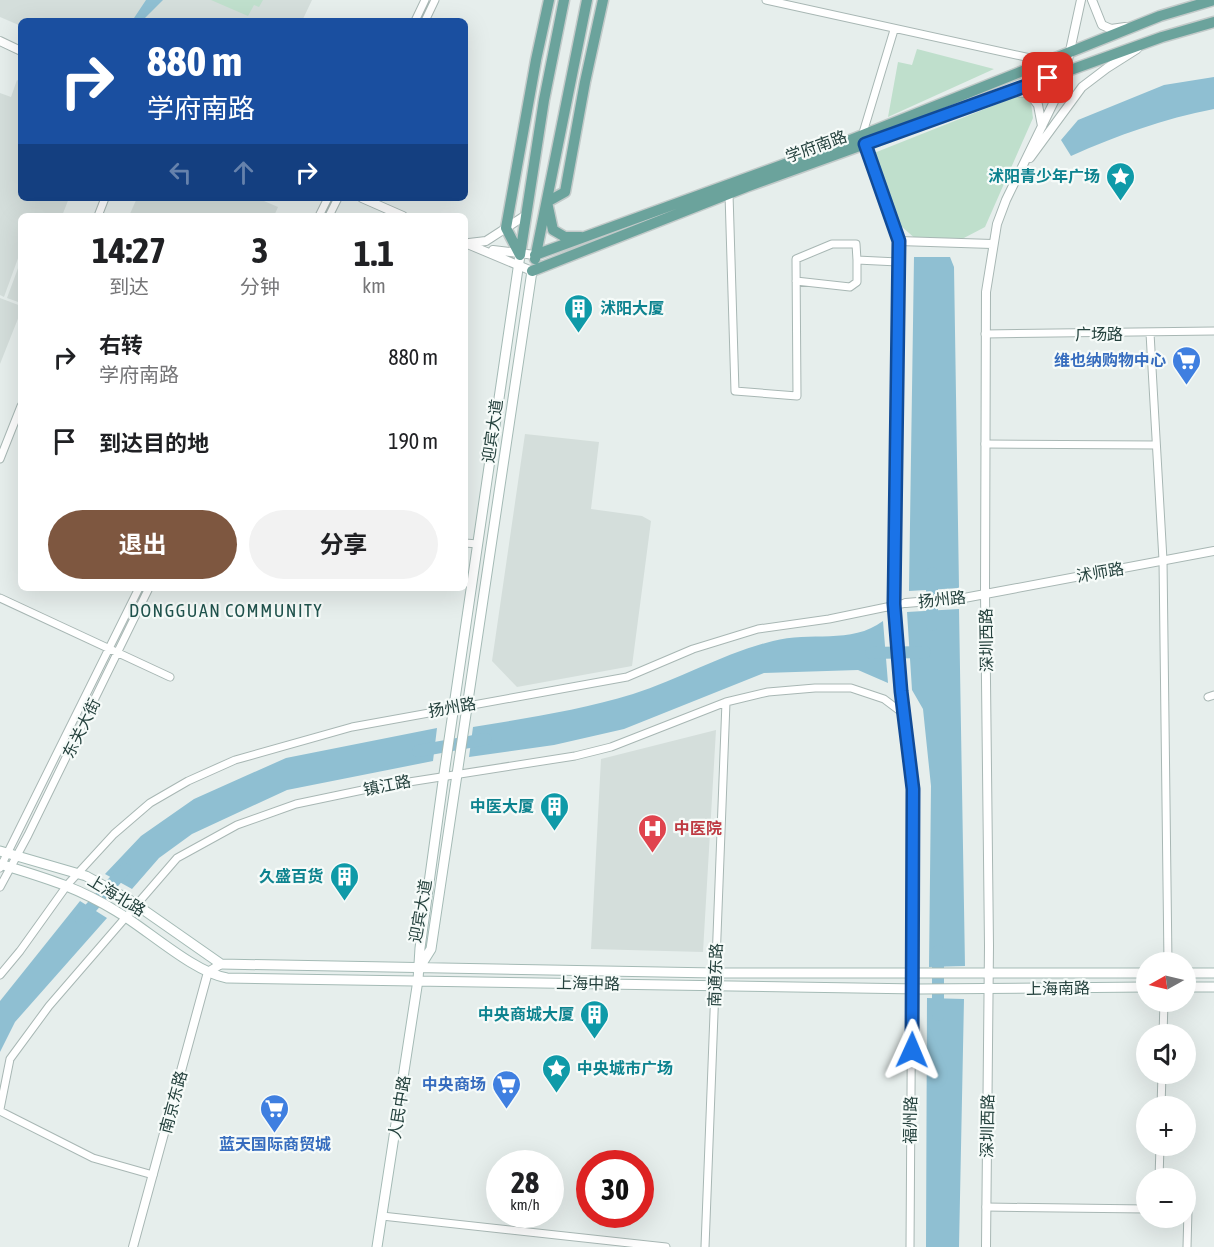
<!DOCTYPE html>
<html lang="zh">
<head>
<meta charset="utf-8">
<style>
  :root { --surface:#fff; --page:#f2f2f2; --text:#202124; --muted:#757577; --accent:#7e5740 }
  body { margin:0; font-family:"Asap Condensed","Noto Sans SC",sans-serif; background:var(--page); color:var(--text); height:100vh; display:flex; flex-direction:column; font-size:22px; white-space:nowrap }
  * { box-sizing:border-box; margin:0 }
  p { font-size:20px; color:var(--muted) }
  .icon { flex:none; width:33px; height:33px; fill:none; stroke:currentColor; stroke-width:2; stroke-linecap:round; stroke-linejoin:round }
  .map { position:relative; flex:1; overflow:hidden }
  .sheet { position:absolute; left:18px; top:213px; width:450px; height:378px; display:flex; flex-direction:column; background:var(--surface); border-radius:9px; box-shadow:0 6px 24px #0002 }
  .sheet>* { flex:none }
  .top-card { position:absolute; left:18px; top:18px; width:450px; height:183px; border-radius:9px; box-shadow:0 6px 24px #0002; background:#1a4fa0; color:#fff; overflow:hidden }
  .needle { width:39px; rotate:262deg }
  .controls { position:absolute; left:1136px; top:952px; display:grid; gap:12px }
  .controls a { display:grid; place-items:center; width:60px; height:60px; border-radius:50%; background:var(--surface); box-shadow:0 6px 24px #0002; font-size:30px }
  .speed { position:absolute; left:486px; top:1150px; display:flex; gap:12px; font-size:30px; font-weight:700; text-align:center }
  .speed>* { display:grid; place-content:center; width:78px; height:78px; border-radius:50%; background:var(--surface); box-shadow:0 6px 24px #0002; line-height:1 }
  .speed small { font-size:15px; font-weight:400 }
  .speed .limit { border:9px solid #d22; background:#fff; color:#111 }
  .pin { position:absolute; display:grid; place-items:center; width:51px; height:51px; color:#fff; margin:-26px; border-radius:12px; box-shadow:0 3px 9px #0006 }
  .me { position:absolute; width:66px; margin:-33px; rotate:1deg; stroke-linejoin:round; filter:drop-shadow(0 0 4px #0008) }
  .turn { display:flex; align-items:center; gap:21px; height:126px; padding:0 30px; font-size:27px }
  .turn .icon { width:78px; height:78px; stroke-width:2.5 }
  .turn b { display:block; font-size:42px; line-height:51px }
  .lanes { display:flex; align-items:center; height:57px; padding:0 30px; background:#0003; justify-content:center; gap:30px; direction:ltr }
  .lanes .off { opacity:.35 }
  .eta { display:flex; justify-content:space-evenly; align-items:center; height:102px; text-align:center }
  .eta b { font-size:36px; font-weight:700; line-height:42px }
  .action { display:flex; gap:12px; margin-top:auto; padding:12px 30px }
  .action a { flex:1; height:69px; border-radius:36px; background:var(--accent); color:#fff; font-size:24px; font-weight:700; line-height:69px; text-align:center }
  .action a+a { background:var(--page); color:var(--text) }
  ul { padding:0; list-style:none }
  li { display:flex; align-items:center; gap:18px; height:84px; padding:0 30px }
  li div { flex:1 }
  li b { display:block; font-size:22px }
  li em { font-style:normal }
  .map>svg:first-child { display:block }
  .built { fill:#d4dedb }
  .green { fill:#bfdfcc }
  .water { fill:#8fbfd2 }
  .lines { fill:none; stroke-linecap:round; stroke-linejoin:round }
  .river { stroke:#8fbfd2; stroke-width:12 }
  .minor-casing { stroke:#a8b7b4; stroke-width:9 }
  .tertiary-casing { stroke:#a8b7b4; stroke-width:10 }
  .secondary-casing { stroke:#a4bab5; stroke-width:11 }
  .primary-casing { stroke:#c2cac9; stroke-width:13 }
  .minor { stroke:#fff; stroke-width:7 }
  .tertiary { stroke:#fff; stroke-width:8 }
  .secondary { stroke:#fff; stroke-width:9 }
  .primary { stroke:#6ba39c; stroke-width:10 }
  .route-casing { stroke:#114b97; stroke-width:15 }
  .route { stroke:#1a73e8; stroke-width:10 }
  .labels { text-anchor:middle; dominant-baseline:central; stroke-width:4.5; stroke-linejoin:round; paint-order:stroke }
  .street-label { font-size:16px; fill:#24413d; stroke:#f6fbf9 }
  .culture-label { font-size:16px; font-weight:bold; fill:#0d838f; stroke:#f6fbf9; text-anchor:end }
  .shop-label { font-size:16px; font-weight:bold; fill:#366cbe; stroke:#f6fbf9; text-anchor:end }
  .health-label { font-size:16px; font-weight:bold; fill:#be3a42; stroke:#f6fbf9; text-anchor:start }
  .neighbourhood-label { font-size:18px; letter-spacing:1.5px; fill:#20534d; stroke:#f6fbf9 }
</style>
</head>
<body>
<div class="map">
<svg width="1214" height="1247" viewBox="0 0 1214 1247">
  <rect width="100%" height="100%" fill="#e6eeec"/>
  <path class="built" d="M0,0H312L302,21H21V26L0,17Z
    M17,80L21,82V198H69L62,216H21V250L4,297L0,295V93L11,97Z
    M137,198H257L278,207L274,216H129Z
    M21,260V303L7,298Z
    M0,298L21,306V311L0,364Z
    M525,434L599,442L591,509L642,516L651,521L632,666L517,687L492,661Z
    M716,730L703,952L591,949L601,759Z"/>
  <path class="green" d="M211,0H263L259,7L254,5L248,16Z
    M917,49L994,69L888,117L898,62L912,65Z
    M1015,97H1024L1031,103L1033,118L985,227L962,239L918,241L901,226L874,153Z"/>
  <path class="water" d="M146,0H163L142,21H132Z
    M1214,77V109C1163,119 1118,135 1071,156L1061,140L1078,120L1164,85Z
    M914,257H950L954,267L959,588L909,591Z
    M959,609L965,966L929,967L931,786L923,709L912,690L907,612Z
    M883,621L888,683L858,670L764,673L624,729L554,745L469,757L473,727C527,718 581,710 633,694C681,679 724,653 773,641C810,631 851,645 883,621Z
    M437,728L433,761L287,790L192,834L159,858L132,889L105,874L141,836L194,799L286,758Z
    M80,901L107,918L15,1022L0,1052V1001Z
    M927,998L964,999L959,1247H926Z"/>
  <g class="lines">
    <path class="river" d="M932,573V625
      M871,653L925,652
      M418,751L486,739
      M81,919L125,869
      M938,1015V951"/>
    <defs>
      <path id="minor" d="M766,0L1044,61
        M415,21L425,0
        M425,21L435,0
        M894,30L862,136L899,241L894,604L901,691L913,789L910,1247
        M729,194L735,391L797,396L796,259L832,244H856L857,260L898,262
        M98,216L105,198
        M319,216L328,198
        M329,216L338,198
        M796,281L850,287L857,282V260
        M1150,333L1163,560L1168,963
        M985,334L1214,331
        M985,444L1156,445
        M0,459L21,406
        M465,543L478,544
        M0,598L170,677
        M1208,697L1214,695
        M0,868L139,588
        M0,887L28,835L149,588
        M0,975L20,951L68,884L114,834L150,803L188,781L235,760L352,727L627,677L693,649L758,629L829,619L906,603
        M1163,1035L1164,1002
        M1161,1107L1162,1074
        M0,1109L10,1059L49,1006L177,858L237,825L296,804L377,787L575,756L611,747L726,702L768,692L815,688H851L884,699L904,714
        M0,1111L93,1158L153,1175
        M1159,1179L1160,1146
        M986,1207L1146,1209
        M1185,1210H1188L1187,1247
        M382,1216L666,1247
        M705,1247L726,702"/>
      <path id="tertiary" d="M1092,0L1102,25L1111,29L1125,27
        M0,41L21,51
        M1013,92L1029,93L1038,105L1042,126
        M1030,158L1082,87L1107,68L1137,49
        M362,198L403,216
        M899,241L992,244
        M465,243L532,271
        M469,243L486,241L526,215
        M493,250L535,255
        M906,603L964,598L1214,551
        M133,1247L208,972L221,964
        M986,1247L989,946L985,593L986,292L997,224L1006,200L1063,83L1081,0"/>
      <path id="secondary" d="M0,851L86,876L128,899L221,964L715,973H1146
        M0,864C45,878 75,886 116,911C147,929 193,972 227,978L919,989L1146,987
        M421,965L431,949L532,271
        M1185,973H1214
        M1185,987H1214
        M377,1247L418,980L420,948L444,774L520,255"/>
      <path id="primary" d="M581,237H565L553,230L547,202L565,192L585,82L603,0
        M520,255L506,228L536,60L549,0
        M520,255L544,100L564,0
        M535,255L848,141L1160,16L1214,0
        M535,259L587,0
        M532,271L746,187L1162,37L1214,22"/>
    </defs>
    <use href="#minor" class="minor-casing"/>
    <use href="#tertiary" class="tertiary-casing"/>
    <use href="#secondary" class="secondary-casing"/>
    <use href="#primary" class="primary-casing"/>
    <use href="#minor" class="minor"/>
    <use href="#tertiary" class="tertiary"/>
    <use href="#secondary" class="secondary"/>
    <use href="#primary" class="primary"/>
  </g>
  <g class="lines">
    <defs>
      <path id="route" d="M912,1050L913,789L901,691L894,604L899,241L865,144L1048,78"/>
    </defs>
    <use href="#route" class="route-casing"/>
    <use href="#route" class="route"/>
  </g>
  <defs>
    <symbol id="sight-pin" viewBox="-11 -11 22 30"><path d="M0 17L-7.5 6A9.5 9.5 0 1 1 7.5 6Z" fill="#0f9aa8" stroke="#f6fbf9"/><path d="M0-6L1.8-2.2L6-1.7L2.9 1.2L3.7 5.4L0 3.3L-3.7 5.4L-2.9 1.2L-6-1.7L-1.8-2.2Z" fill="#fff"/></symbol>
    <symbol id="building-pin" viewBox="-11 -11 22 30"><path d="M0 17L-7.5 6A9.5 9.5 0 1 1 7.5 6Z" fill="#0f9aa8" stroke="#f6fbf9"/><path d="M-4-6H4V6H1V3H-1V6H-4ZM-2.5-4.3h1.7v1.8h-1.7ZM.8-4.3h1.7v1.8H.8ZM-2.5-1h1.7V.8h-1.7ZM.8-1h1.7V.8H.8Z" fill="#fff"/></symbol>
    <symbol id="supermarket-pin" viewBox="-11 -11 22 30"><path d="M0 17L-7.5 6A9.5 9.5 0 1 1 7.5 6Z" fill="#3f7fe0" stroke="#f6fbf9"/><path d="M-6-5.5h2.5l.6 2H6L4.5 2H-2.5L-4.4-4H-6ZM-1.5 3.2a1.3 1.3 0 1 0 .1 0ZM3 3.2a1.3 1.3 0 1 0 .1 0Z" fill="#fff"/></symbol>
    <symbol id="hospital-pin" viewBox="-11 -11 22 30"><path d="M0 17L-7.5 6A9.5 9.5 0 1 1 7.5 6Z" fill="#e0444e" stroke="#f6fbf9"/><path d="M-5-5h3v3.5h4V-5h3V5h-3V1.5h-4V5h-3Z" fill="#fff"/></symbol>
  </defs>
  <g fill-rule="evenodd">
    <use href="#sight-pin" x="1104" y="160" width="33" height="45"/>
    <use href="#building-pin" x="562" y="292" width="33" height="45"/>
    <use href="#supermarket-pin" x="1170" y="344" width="33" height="45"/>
    <use href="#building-pin" x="538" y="790" width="33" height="45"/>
    <use href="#hospital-pin" x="636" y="812" width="33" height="45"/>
    <use href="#building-pin" x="328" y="860" width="33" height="45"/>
    <use href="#building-pin" x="578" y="998" width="33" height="45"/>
    <use href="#sight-pin" x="540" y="1052" width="33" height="45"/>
    <use href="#supermarket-pin" x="490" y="1068" width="33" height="45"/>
    <use href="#supermarket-pin" x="258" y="1092" width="33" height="45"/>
  </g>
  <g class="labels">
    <g class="street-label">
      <text transform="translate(816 146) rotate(-20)">学府南路</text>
      <text x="1099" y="334">广场路</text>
      <text transform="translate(492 431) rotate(-82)">迎宾大道</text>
      <text transform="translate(1100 572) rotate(-10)">沭师路</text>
      <text transform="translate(942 599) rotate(-6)">扬州路</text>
      <text transform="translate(986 640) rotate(-91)">深圳西路</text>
      <text transform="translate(452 707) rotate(-10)">扬州路</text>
      <text transform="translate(81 728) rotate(-64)">东关大街</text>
      <text transform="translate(387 785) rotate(-11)">镇江路</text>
      <text transform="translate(117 895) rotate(31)">上海北路</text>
      <text transform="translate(420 911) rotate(-80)">迎宾大道</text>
      <text transform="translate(715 975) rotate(-88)">南通东路</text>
      <text transform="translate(588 983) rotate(1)">上海中路</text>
      <text transform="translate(1058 988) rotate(-1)">上海南路</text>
      <text transform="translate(173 1102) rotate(-75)">南京东路</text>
      <text transform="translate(399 1107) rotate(-81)">人民中路</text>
      <text transform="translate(910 1120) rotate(-89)">福州路</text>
      <text transform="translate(987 1126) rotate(-89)">深圳西路</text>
    </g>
    <g class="culture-label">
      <text x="1100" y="176">沭阳青少年广场</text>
      <text x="600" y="308" text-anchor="start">沭阳大厦</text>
      <text x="534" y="806">中医大厦</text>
      <text x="323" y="876">久盛百货</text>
      <text x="574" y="1014">中央商城大厦</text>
      <text x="577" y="1068" text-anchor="start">中央城市广场</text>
    </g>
    <g class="shop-label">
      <text x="1166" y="360">维也纳购物中心</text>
      <text x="486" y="1084">中央商场</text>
      <text x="275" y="1144" text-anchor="middle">蓝天国际商贸城</text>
    </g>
    <g class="health-label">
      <text x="674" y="828">中医院</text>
    </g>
    <g class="neighbourhood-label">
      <text x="226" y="610">DONGGUAN COMMUNITY</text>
    </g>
  </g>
</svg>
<div class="controls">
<a><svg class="needle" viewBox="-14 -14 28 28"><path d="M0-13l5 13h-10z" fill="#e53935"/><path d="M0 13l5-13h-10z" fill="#757577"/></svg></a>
<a><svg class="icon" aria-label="sound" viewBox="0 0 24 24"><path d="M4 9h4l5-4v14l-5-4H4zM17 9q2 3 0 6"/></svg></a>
<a>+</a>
<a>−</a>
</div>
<div class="speed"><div>28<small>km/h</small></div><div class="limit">30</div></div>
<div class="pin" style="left:1048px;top:78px;background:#d93025"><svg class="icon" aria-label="arrive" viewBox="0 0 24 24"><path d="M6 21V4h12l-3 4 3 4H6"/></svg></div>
<svg class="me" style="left:912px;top:1050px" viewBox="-20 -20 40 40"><path d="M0-17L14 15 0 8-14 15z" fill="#1a73e8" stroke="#fff" stroke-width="4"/></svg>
<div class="top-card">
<div class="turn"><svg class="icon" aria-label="right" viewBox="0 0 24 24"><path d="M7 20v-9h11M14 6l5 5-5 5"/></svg><div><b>880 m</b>学府南路</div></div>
<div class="lanes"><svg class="icon off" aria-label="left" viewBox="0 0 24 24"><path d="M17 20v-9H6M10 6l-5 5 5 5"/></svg><svg class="icon off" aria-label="ahead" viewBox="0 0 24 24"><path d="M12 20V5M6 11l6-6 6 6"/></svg><svg class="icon" aria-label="right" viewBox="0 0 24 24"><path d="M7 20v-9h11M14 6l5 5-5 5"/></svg></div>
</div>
<section class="sheet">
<div class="eta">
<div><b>14:27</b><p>到达</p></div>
<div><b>3</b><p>分钟</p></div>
<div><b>1.1</b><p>km</p></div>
</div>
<ul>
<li><svg class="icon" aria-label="right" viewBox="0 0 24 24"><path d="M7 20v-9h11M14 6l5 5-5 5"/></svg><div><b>右转</b><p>学府南路</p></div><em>880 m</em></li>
<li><svg class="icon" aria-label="arrive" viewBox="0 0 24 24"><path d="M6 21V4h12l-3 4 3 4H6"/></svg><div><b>到达目的地</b></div><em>190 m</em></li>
</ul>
<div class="action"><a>退出</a><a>分享</a></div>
</section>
</div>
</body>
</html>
